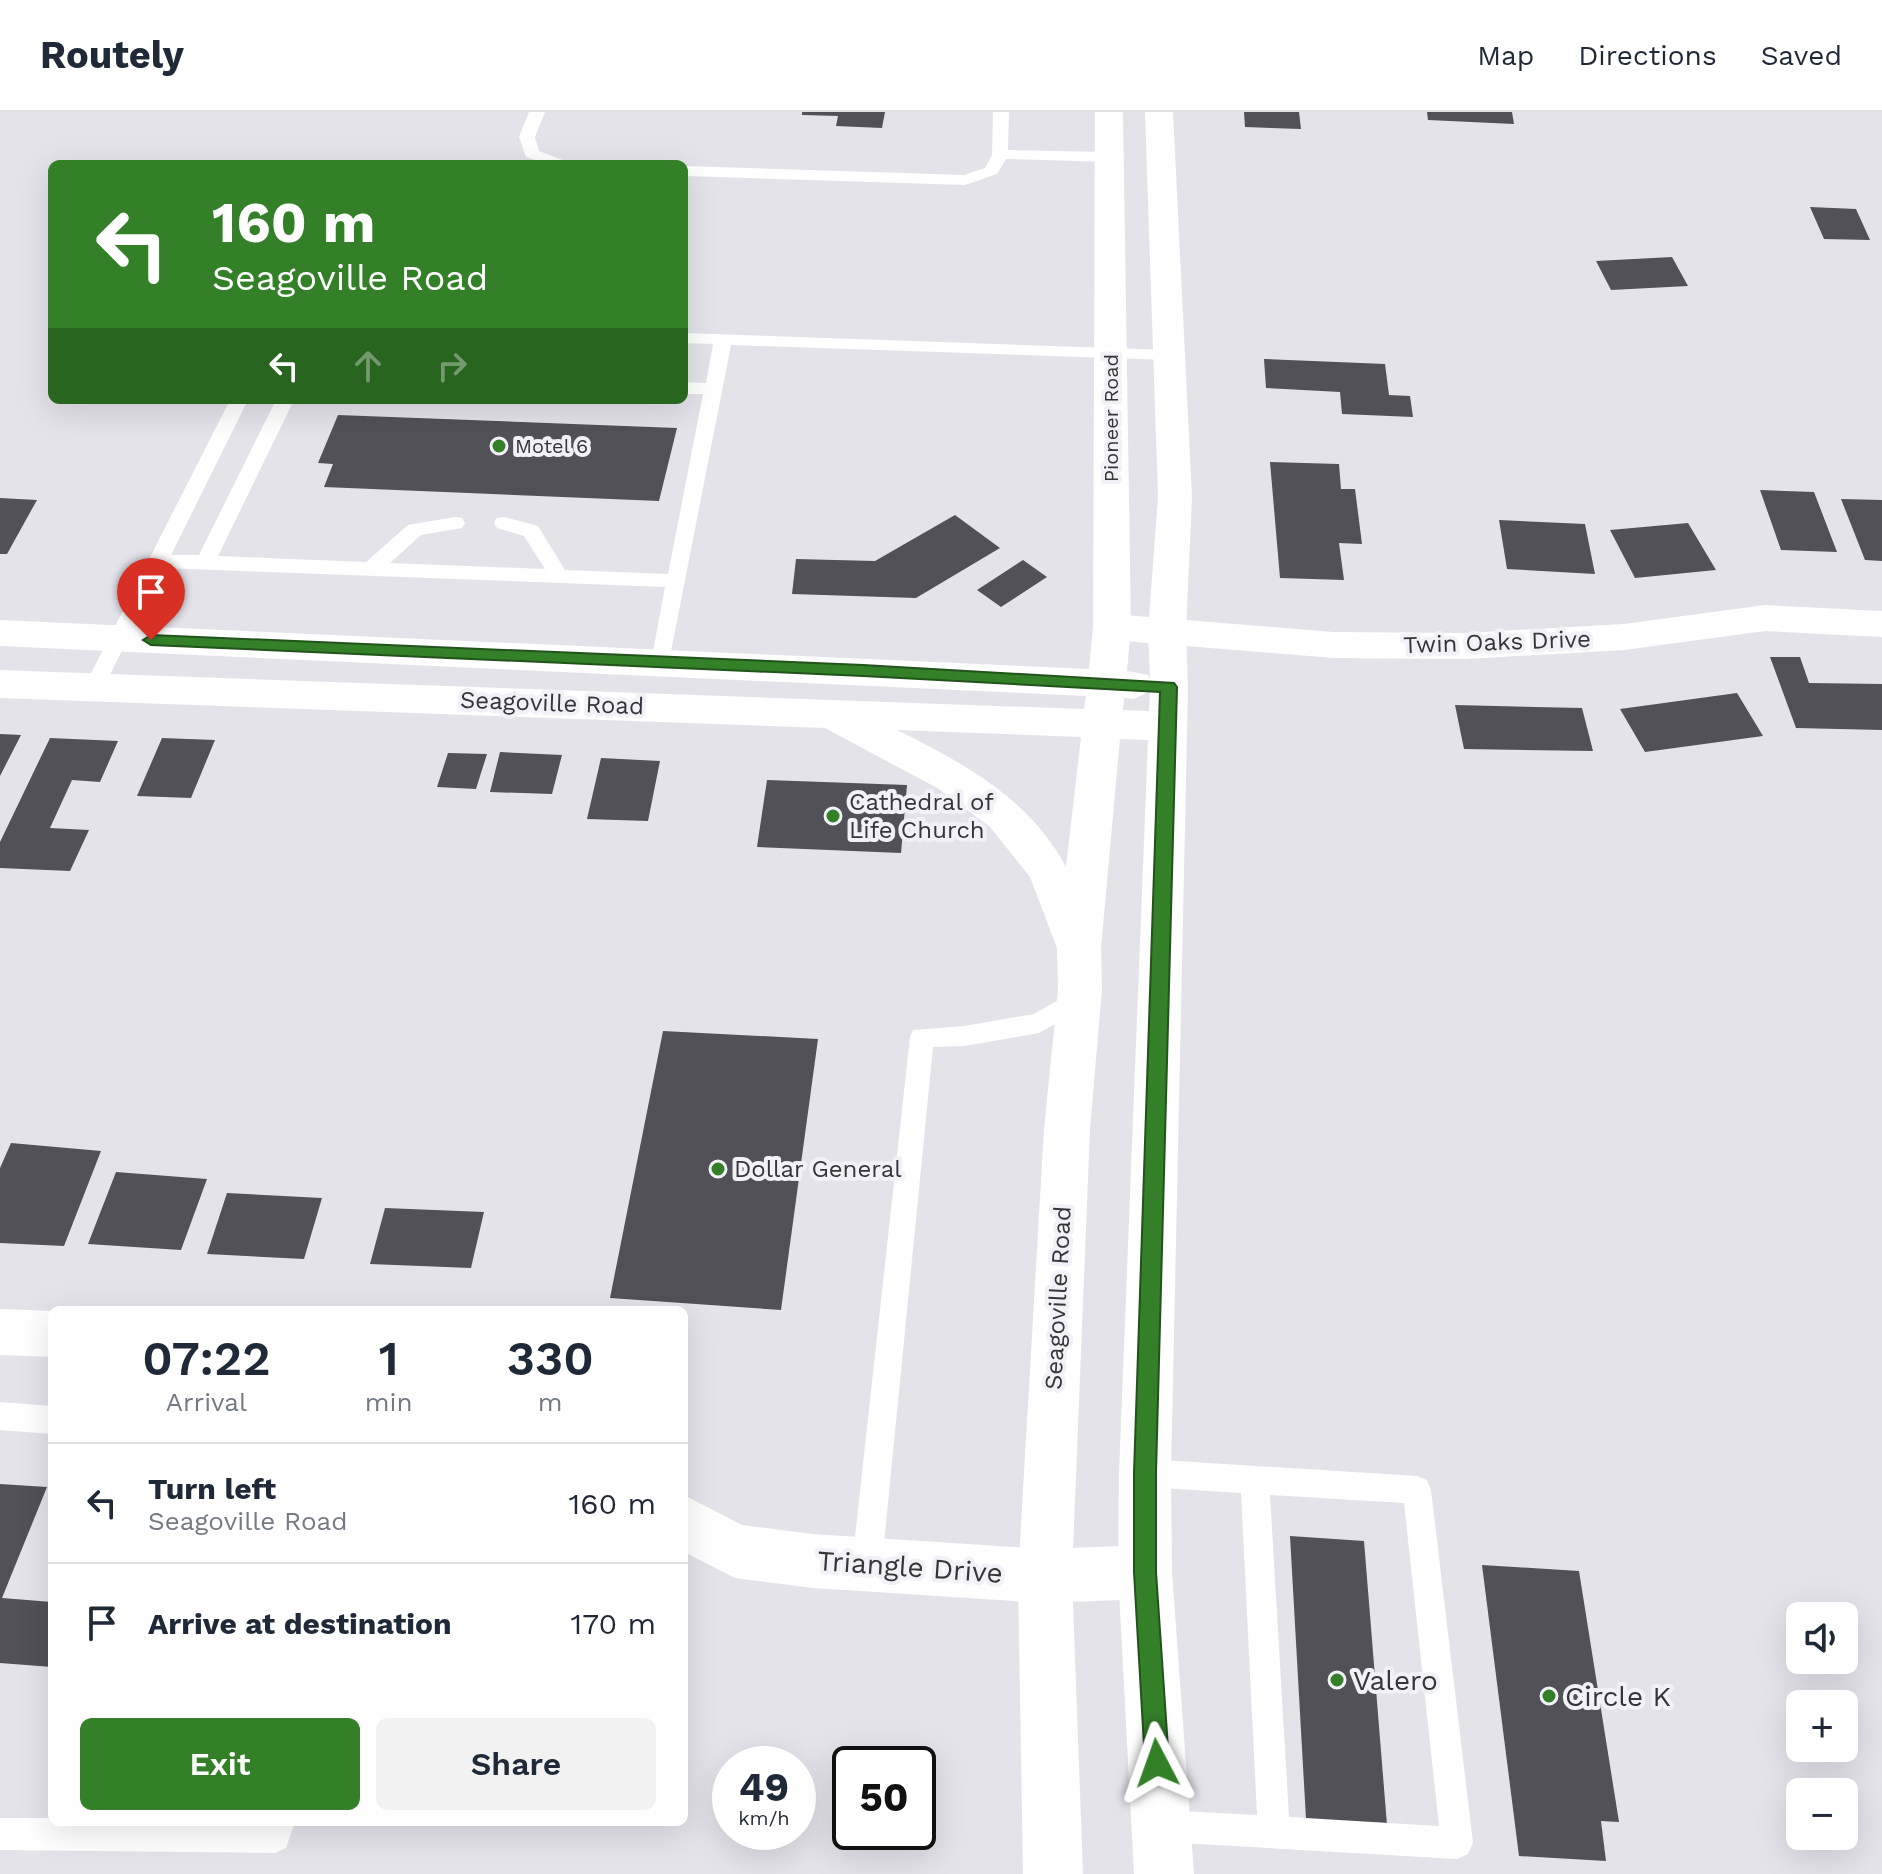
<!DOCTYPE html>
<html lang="en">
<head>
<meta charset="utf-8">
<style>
  :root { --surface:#fff; --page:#f2f2f3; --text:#1f2937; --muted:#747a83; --line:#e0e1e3; --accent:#338029 }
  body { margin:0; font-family:"Work Sans",sans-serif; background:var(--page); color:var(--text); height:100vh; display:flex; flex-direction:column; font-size:30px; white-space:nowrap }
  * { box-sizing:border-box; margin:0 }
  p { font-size:26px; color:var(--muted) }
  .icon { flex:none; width:44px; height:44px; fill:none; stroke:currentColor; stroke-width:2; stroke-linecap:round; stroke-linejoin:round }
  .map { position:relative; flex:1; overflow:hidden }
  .details { position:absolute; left:48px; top:1194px; width:640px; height:520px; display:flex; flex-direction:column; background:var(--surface); border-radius:12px; box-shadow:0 8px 32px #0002 }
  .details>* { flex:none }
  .top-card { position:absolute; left:48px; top:48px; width:640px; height:244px; border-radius:12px; box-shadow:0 8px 32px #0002; background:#338029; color:#fff; overflow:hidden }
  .controls { position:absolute; left:1786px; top:1490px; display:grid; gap:16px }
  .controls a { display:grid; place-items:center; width:72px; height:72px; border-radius:12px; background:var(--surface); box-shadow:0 8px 32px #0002; font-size:40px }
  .speed { position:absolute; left:712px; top:1634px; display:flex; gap:16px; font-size:40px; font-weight:700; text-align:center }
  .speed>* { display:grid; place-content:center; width:104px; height:104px; border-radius:50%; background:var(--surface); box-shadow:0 8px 32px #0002; line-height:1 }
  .speed small { font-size:20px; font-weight:400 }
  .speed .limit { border:4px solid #111; border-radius:12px; background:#fff; color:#111 }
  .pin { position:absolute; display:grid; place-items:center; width:68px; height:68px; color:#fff; margin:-82px -34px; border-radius:50% 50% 50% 0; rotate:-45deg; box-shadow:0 0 8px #0007 }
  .pin .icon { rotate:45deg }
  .me { position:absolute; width:88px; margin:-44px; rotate:356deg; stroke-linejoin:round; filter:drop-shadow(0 0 6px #0008) }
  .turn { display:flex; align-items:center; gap:28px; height:168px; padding:0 32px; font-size:36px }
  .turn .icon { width:104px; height:104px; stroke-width:2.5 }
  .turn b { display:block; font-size:56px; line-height:68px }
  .lanes { display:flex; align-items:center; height:76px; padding:0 32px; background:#0003; justify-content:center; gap:40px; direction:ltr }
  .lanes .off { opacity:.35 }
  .eta { display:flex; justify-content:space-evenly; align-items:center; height:136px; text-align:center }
  .eta b { font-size:48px; font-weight:600; line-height:56px }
  .action { display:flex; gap:16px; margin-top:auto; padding:16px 32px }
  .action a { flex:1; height:92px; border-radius:12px; background:var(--accent); color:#fff; font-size:32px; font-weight:600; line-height:92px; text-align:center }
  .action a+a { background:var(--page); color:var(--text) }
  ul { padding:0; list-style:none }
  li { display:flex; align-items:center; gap:24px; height:120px; padding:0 32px; border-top:2px solid var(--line) }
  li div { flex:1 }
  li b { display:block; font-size:30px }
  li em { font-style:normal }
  header { display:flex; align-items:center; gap:48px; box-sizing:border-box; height:112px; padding:0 40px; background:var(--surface); border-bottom:2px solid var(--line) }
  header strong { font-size:38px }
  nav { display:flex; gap:44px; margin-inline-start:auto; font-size:28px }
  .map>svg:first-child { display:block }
  .building { fill:#525157 }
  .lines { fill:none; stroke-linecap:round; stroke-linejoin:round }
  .service { fill:#fff; fill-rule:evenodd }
  .minor { fill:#fff; fill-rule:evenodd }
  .secondary { fill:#fff; fill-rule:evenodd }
  .route { fill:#338029; stroke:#21531b; stroke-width:2 }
  .poi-dot { fill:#338029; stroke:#f1f1f7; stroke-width:3 }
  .labels { text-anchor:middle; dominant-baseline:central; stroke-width:8; stroke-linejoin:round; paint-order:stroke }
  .far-street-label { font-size:20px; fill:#363538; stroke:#f1f1f7 }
  .far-poi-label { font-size:20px; fill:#363538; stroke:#f1f1f7; text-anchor:start }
  .street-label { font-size:24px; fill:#363538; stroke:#f1f1f7 }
  .poi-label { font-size:24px; fill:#363538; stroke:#f1f1f7; text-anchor:start }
  .near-street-label { font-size:28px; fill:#363538; stroke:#f1f1f7 }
  .near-poi-label { font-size:28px; fill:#363538; stroke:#f1f1f7; text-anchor:start }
</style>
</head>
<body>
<header>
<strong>Routely</strong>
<nav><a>Map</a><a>Directions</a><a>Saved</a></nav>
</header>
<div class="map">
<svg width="1882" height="1762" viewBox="0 0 1882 1762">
  <rect width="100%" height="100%" fill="#e4e3ea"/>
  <path class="building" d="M802,0H885L882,16L836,14L838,4L802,3Z
    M1244,0H1299L1301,17L1245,15Z
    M1427,0H1512L1514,12L1428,8Z
    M1810,95L1856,97L1870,128L1824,127Z
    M1672,145L1688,174L1611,178L1596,149Z
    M1264,247L1385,252L1389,283L1410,284L1413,305L1342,302L1340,280L1266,276Z
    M338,303L677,316L659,389L324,375L333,352L318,351Z
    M1270,350L1339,352L1341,377H1355L1362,432L1339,431L1344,468L1280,466Z
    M1760,378L1814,380L1837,440L1781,438Z
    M0,386L37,388L7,442H0Z
    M1841,387L1882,388V449L1865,448Z
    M955,403L1000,436L916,486L792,482L796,447L875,449Z
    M1499,408L1585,412L1595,462L1507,457Z
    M1688,411L1716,458L1635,466L1610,418Z
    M1023,448L1047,465L1001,495L977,478Z
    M1770,545H1800L1809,571L1882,572V618L1796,616Z
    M1737,581L1763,624L1645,640L1620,597Z
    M1455,593L1582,596L1593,639L1464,637Z
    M0,622L21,623L0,664Z
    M50,626L118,629L100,670L72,668L50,716L89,718L70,759L0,756V730Z
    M162,626L215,628L191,686L137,684Z
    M500,640L562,643L552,682L490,680Z
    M448,641L487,642L476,677L437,675Z
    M601,646L660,649L648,709L587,707Z
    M767,668L907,673L901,741L757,735Z
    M663,919L818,927L781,1198L610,1186Z
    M11,1031L101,1039L64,1134L0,1131V1056Z
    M116,1060L207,1067L181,1138L88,1132Z
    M227,1081L322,1086L304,1147L207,1142Z
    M385,1096L484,1100L471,1156L370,1152Z
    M0,1372L47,1375L2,1486L52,1490V1555L0,1551Z
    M1290,1424L1364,1429L1387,1713L1306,1707Z
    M1482,1453L1579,1459L1619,1710L1601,1709L1606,1749L1519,1744Z"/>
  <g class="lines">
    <path class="service" d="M529,0H545L535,25L539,39L573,52H548L526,45L519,25Z
      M993,0H1009L1008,38L1109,40L1117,45L1109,50L1006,47L997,62L965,73L684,64V54L964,63L985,56L992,43Z
      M684,221L1169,238L1178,243L1169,248L731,233L668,555H654L651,550L665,475L164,456L100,582H86L83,577L230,288H248L171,443H199L276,288H294L218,444L366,450L408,413L455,405L462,406L465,411L462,416L421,423L390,451L545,457L524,424L497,416L494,411L497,406L504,405L538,414L565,458L668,462L703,282H684V270L706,271L713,232L684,231Z
      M1079,876L1088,879L1091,886L1088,893L1039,921L964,934L933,935L882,1452L877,1462L867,1467L857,1462L852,1452L910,925L913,918L964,914L1034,902Z
      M0,1290L52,1294V1322L0,1318Z
      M1145,1347L1417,1364L1427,1368L1431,1378L1473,1731L1468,1742L1457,1747L1162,1730L1151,1725L1146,1714L1151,1703L1162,1698L1257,1703L1241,1381L1145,1375L1135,1371L1131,1361L1135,1351ZM1270,1383L1404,1391L1439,1714L1289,1705Z
      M0,1706H52V1710H295L286,1736L275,1741L0,1738Z"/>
    <path class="minor" d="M1765,493L1882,499V525L1765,519L1624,538L1466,547L1333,546L1112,528L1099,524L1093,515L1099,506L1112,502L1333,520L1466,521L1624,512Z
      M0,1197L52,1199V1245L0,1243Z
      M684,1383L742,1413L813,1422L1045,1437L1145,1433L1164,1441L1172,1460L1164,1479L1145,1487L1045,1491L813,1476L735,1466L684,1440Z"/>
    <path class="secondary" d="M1095,0H1123L1131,515L1127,559L1148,563L1150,567L1148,519L1158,385L1145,0H1173L1192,385L1186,519L1188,575L1171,1361L1172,1460L1194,1762H1134L1118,1460L1119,1361L1148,628L1120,627L1101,836L1102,877L1090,1017L1072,1464L1083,1762H1023L1018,1464L1044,1017L1058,877L1057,836L1030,765L990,715L939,677L825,616L0,586V558L1084,597L1086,584L0,534V508L1089,557L1093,515ZM1150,579L1149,599L1123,598L1124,586L1134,587ZM897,618L1081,625L1066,755C1030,687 964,651 897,618Z"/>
  </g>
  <path class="route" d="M151,523L863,553L1174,571L1177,575L1156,1361V1460L1169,1651L1166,1659L1157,1663L1149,1659L1145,1651L1134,1460V1361L1160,580L863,564L151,533L143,528Z"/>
  <g class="poi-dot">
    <circle cx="499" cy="334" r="8"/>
    <circle cx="833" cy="704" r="8"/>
    <circle cx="718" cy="1057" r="8"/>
    <circle cx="1337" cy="1568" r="8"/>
    <circle cx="1549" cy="1584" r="8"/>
  </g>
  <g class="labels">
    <g class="far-street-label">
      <text transform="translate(1111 306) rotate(-90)">Pioneer Road</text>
    </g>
    <g class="far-poi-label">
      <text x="515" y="334">Motel 6</text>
    </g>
    <g class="street-label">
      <text transform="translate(1497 530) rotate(-2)">Twin Oaks Drive</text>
      <text transform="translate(552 591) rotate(2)">Seagoville Road</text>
      <text transform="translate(1058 1186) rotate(-87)">Seagoville Road</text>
    </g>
    <g class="poi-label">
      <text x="849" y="690">Cathedral of<tspan x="849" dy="28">Life Church</tspan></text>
      <text x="734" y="1057">Dollar General</text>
    </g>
    <g class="near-street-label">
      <text transform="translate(910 1455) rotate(4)">Triangle Drive</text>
    </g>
    <g class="near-poi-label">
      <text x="1353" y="1568">Valero</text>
      <text x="1565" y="1584">Circle K</text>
    </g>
  </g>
</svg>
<div class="controls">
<a><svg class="icon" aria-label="sound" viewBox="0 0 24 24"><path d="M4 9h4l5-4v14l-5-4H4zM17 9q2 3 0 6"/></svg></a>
<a>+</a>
<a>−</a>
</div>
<div class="speed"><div>49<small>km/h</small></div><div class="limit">50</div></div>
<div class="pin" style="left:151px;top:528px;background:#d93025"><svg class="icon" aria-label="arrive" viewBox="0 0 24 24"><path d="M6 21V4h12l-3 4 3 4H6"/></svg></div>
<svg class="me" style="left:1157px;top:1651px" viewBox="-20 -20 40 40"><path d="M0-17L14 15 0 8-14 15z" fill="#338029" stroke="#fff" stroke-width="4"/></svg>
<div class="top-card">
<div class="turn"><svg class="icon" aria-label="left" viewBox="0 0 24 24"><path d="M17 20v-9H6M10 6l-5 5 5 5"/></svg><div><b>160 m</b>Seagoville Road</div></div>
<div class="lanes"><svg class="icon" aria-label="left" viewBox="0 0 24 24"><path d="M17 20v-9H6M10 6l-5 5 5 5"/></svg><svg class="icon off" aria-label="ahead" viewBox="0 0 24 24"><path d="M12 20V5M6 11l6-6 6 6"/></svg><svg class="icon off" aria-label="right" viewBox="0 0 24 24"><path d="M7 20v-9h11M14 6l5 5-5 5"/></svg></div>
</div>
<section class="details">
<div class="eta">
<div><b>07:22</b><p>Arrival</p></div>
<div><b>1</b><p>min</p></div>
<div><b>330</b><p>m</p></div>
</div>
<ul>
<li><svg class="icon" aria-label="left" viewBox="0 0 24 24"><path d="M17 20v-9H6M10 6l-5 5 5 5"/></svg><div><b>Turn left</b><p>Seagoville Road</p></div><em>160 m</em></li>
<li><svg class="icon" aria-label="arrive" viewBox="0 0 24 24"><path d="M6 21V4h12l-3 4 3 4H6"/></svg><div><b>Arrive at destination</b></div><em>170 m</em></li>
</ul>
<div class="action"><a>Exit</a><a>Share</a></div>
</section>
</div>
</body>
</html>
